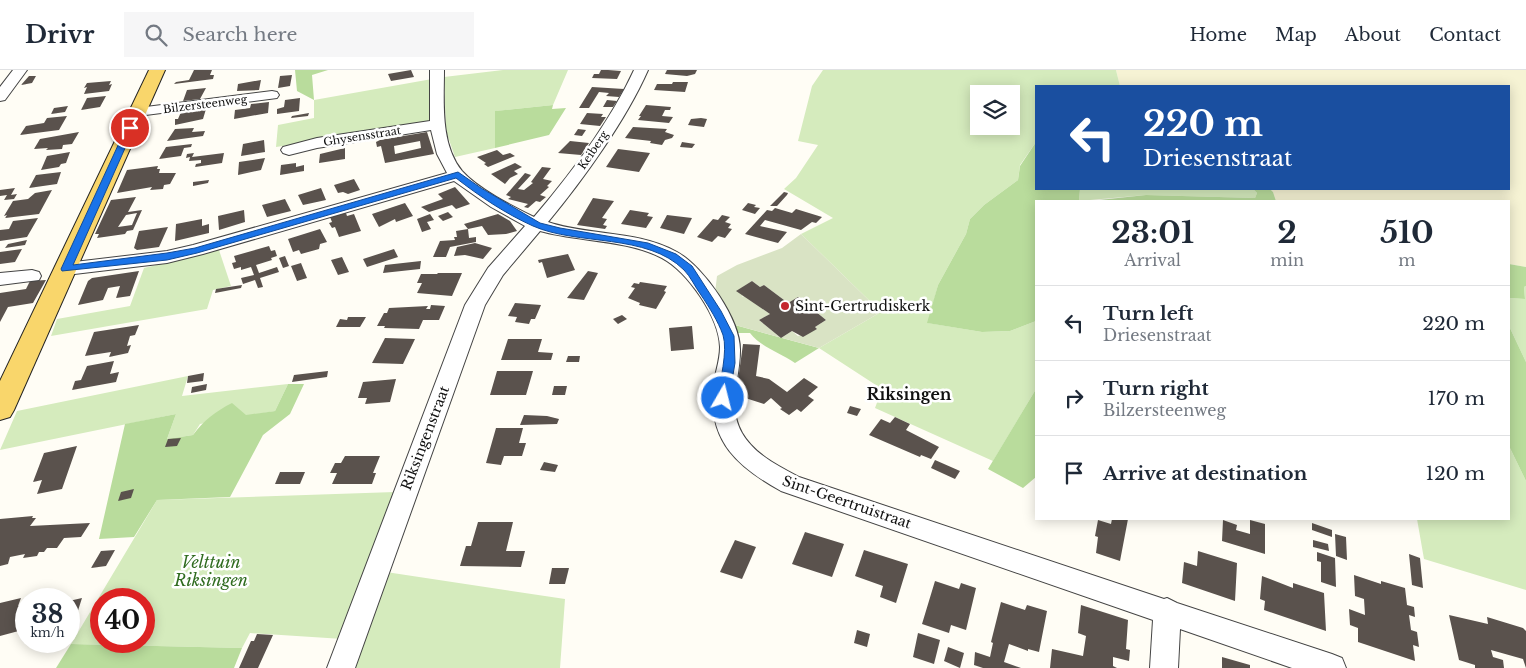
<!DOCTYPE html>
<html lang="en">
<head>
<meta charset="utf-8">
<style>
  :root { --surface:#fff; --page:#f6f6f7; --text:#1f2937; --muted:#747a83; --line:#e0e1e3 }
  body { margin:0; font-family:"Libre Baskerville",serif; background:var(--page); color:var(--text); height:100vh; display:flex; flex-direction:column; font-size:19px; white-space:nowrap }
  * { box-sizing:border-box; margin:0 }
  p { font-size:16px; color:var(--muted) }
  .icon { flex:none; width:28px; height:28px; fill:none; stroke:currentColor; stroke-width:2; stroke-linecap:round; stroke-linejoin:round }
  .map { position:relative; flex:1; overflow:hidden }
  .sheet { position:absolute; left:1035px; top:130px; width:475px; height:320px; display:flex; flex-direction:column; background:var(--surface); border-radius:0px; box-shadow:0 2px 12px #0003 }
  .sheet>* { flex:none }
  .hud { position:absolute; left:1035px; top:15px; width:475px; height:105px; border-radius:0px; box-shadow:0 2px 12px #0003; background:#1a4fa0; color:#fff; overflow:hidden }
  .tools { position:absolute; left:970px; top:15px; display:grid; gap:10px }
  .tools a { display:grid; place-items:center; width:50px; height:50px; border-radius:0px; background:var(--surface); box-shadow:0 2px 12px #0003; font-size:25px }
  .speed { position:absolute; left:15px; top:518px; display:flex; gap:10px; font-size:25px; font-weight:700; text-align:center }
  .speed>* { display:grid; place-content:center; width:65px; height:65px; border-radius:50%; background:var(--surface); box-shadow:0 2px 12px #0003; line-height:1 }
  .speed small { font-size:12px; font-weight:400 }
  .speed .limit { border:8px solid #d22; background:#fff; color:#111 }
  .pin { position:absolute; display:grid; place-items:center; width:42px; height:42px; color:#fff; margin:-21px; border:2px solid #fff; border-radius:50%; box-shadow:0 1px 5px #0007 }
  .me { position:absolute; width:55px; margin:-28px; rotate:8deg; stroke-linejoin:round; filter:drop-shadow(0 0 4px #0008) }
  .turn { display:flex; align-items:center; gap:18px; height:105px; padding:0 25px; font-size:22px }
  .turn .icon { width:65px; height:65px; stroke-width:2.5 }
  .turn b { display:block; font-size:35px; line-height:42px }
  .eta { display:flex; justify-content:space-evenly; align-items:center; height:85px; text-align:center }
  .eta b { font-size:30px; font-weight:700; line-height:35px }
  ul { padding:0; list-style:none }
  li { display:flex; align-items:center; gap:15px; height:75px; padding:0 25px; border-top:1px solid var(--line) }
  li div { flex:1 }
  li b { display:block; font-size:19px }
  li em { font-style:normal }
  header { display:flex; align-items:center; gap:30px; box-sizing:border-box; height:70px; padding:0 25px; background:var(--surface); border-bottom:1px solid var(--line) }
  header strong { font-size:24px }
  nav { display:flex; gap:28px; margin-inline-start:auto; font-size:18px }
  .search { width:350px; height:45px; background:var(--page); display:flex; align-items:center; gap:12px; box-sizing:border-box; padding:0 18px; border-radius:0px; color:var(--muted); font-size:19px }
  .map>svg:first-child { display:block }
  .farmland { fill:#f6f3d4 }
  .green { fill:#d5ebbd; fill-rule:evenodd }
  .forest { fill:#b9dc9c }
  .cemetery { fill:#d9e3c4; fill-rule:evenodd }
  .building { fill:#5a524d; fill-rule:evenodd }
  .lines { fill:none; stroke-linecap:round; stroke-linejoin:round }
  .minor-casing { stroke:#444; stroke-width:2 }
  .major-casing { stroke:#222; stroke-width:2 }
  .minor { fill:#fff; fill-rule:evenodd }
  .major { fill:#f9d66b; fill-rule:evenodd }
  .route { fill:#1a73e8; stroke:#114b97 }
  .poi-dot { fill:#c4262e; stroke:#fff; stroke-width:2 }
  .labels { text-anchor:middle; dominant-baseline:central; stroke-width:5; stroke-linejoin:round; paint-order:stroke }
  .far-street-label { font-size:11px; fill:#111; stroke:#fff }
  .poi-label { font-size:14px; fill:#111; stroke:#fff; text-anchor:start }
  .street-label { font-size:14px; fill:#111; stroke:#fff }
  .quarter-label { font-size:16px; font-weight:bold; fill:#111; stroke:#fff }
  .near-park-label { font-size:16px; font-style:italic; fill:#2f6b1f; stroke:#fff }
</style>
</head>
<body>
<header>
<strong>Drivr</strong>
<div class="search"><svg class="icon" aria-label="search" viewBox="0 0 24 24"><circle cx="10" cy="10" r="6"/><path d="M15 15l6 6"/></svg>Search here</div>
<nav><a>Home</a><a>Map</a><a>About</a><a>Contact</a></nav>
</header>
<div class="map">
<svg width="1526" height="598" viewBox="0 0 1526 598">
  <rect width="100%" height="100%" fill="#fffdf5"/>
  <path class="farmland" d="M1116,0H1526V197L1509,194V131H1276L1273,122L1270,119H1509V16H1120Z"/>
  <path class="green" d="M503,0H568L553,35L496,41L495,78L455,87L446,61L444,7Z
    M823,0H1116L1120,16H1036V72L1020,95L1018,110L984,135L970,149L966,164L938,215L928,253L982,262L1010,261L1036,251V319L993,391L875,338L882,319L819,278L881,242L801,164L833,148L784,119L796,108L818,75L798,71L812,16ZM979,24H1011V56H979Z
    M432,9V49L425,54L276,77L278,55L314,48V30Z
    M1080,119H1253L1257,123L1255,128L1146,125L1079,131Z
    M219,180L231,216L213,220L207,239L51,266L57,249L130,236L144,198Z
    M1526,216V292L1509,256V228L1525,229L1524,217Z
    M188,306L182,326L288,314L275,341L200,354L193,365L167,369L176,344L0,380L17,341Z
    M1509,376L1526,411V520L1424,489L1417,449H1509Z
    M395,422L343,569L250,563L242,578L71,574L157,430ZM101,529H144V571H101Z
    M386,502L565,529L560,598H349Z"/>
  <path class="forest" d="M295,0H328L312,5L314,30L297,21Z
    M553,35L552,39L566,38L549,65L495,78V41Z
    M1036,72V119H1080L1079,131H1036V251L1010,261L982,262L927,253L938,215L966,164L970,149L984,135L1018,110L1020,96Z
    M1253,119H1270L1273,122L1276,131H1090L1146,125L1255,128L1257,123Z
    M1509,194L1526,197V216L1524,217L1525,229L1509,228Z
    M735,255L819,278L795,293C779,282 762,278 750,263H738Z
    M1509,256L1526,292V411L1509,376Z
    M288,314H304L290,344L263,365L230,427L157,430L134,467L99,469L125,354L176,344L167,369L193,365C203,351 216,341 232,333L246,345L275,341Z
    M1036,319V407L1023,418L988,399Z
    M71,574L242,578L234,598H56Z"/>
  <path class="cemetery" d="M801,164L881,242L819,278L735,255L715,223L717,206L737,195L782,178ZM752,211L760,217L764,215L788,233L799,227L826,250L815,257L817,259L798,266L792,261L781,268L759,250L770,244L744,226L742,227L743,225L737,221Z"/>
  <path class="building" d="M194,0H212L210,5H214L213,9L174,14L176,12L189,10Z
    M411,0L414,7L391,11L388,4Z
    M601,0H608L621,1L617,9L592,8L594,4H599Z
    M667,0H697L695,4L687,6L665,4Z
    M292,5L290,16L278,18L280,6Z
    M29,6H36L32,13L21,15Z
    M261,10L259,20L237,21L238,14Z
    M111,11L109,15L112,14L109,21L84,24L87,17L84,18L87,13Z
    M673,12H688L685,22L654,20L657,14H672Z
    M592,17L624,19L619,27L606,26L609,23L599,22L589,38H579Z
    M206,18L200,29L183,31L187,20Z
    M106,26L100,37L81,40L87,28Z
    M300,28L299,41L277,44V39L284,37L285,30Z
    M607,30L617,31L613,37H603Z
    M269,32L268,43L234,49L235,40L250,38L251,34Z
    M646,35L671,37L670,40H665L662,46L673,47L669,53L638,50L641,46H639Z
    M68,36L65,42L51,44L54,38Z
    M206,39L203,49L175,55V49H178L181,42Z
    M309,43L308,46L291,48L292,46Z
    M587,43L603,44L601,47H606L600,56L580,54Z
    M67,46L59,60L20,65L26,56L44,53L47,48Z
    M701,48L707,49L704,57L688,55L691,49Z
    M633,57L667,59L665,62L674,65L672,68L665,70L662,75L650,73L651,71L625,68Z
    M194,58L192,62L205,61L203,66L167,71L175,59Z
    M578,59L586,60L582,66L574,65Z
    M79,62L72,74L63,75L62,79L46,80L48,78L34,79L40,69Z
    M427,62L434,84L385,93L381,76L377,77L376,72L380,70ZM420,71L421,78L395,84L394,76Z
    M264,70L265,82L241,86L243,74Z
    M570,71L589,73L581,85L558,83Z
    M682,72L695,74L692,78L680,77Z
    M192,74L191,77L184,78L181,86L159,89L166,77Z
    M345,78V89L319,93L320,84Z
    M618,79L650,83L639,102L606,97Z
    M497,80L503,85L510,83L515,86L488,97L484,94L486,93L477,87Z
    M70,82L66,93L61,94L59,97L41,100L47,86Z
    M194,83L192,87L224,83L222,93L195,97L196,94L201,93V90L189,91L190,87L186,88L187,84Z
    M265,88L261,100L238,105L239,92Z
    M296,93V97L304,95V101L280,105L281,95Z
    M515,93L522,97L514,101L518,104L510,108L505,114L491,104Z
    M158,96L157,99H160L159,103H176L170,114L164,115L163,119L150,120L152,117L117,123L127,100Z
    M542,97L551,98L543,109L552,111L547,116L549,117L540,125L546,127L540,132L536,131L528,138L524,137L528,134L508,129L511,127L506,125L525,103L531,105L518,119L524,120L533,113L531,112Z
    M61,102L57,114L29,118L36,105Z
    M354,109L360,120L348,124L343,122L338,123L334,115Z
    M209,110L208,113L193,116V112Z
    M455,117L470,134L456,139L452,135L429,142L421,137L443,129L438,124Z
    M15,118L11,125L17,124L14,129L4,130L7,125L0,126V120Z
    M321,118L326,130L303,135L298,125Z
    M52,120L39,144L5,148L7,145L4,146L13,131L28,129L35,123Z
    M784,122L788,123L787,125L777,136H770Z
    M136,127L128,142L142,140L133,160L127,161L125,164L97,168L99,164H95L111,130ZM137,143L132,155L118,157L126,145Z
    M593,128L614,131L602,148L607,149L603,155L607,156L605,159L577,155Z
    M285,129L291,141L267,147L262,135Z
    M405,133L413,146L396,152L395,149L379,157L372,144Z
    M748,133L756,135L754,137L760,138L755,144L742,140Z
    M775,138L792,143L796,139L822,147L816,153L812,152L801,160L765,150L760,156L787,162L778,173L745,164L767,140L772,141Z
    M244,140L245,152L219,160L218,146Z
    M630,140L649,143L647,146L653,147L646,158L621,154Z
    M448,142L453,147L443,151L438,146Z
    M346,143L347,146L354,144L361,161L339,167L335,157L332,158L329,153L332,152L330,147Z
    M430,144L434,150L427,152L431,159L422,162L417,149Z
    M498,144L510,151L517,161L506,164L488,165L482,156L468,159L464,154Z
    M667,145L692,148L684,164L660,158Z
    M722,145L730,147L725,152L731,154L728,158L732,159L725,168L718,166L712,172L697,167L713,149L718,150Z
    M38,148L27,167L0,171V160L9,159L13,151Z
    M202,149V156L209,154V163L175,171L176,154Z
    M168,157L159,177L137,180L134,178L139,161Z
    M320,159L327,172L320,174L319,179L301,184L299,180L293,182L288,169Z
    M468,159L469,168L476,167V172L450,177L446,187H433L440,171L455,170L454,167H457L456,161Z
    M27,170L25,175L5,178L8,174Z
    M475,173L492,178L483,189L465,185L454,186L457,177Z
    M269,176L271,181L275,180L277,186L271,188L272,190L256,195L259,203L277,197L279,202L260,208L263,217L258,218L255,210L243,214L241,208L254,205L251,197L241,200V197L234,199L232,193L236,192L234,186Z
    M22,179L15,192L0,194V182Z
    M394,179L398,187L367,197L363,189Z
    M568,184L575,200L547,208L542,192L539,193L538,190Z
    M285,186L289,196L283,198L279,188Z
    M342,187L349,202L338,205L331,190Z
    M421,191L420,199L383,203L385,195Z
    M301,193L307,208L297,211L291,196Z
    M139,201L130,226L116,228L120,216L108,218L103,230L78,235L88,211L92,208Z
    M588,201L598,203L584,230L567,228Z
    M438,203H462L452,226L417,223L422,213H417L421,204H437Z
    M46,210L33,233L8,237L0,252V223L26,219L30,211Z
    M752,211L760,217L764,215L788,233L798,227L826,250L815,257L817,259L803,267L792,261L781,268L759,250L770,244L736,221Z
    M640,212L667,216L664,221L666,222L656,239L639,235L640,233L628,228L635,218L631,217L634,213L639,214Z
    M242,215L241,218L215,223L216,219Z
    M515,233L541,235L535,249H531L529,254L515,252L517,247L508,246Z
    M431,235L445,236L439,250H423L419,259L384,258L385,256H377L384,243H387L389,238L428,236L426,239H430Z
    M622,245L627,249L618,254L613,249Z
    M348,247H366L360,257H336L340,249L347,250Z
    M139,255L135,265L130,266L127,276L131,275L128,283L109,287L111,282L85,286L94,262Z
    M692,256L694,279L671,281L669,258Z
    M385,268L415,269L403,294L372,293Z
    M508,269H542L538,282L553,283L551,290H501Z
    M743,274L760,275L756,306L769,309L787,322L804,308L818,317L808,326L814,330L801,342L797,339L789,345L780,339L782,338L771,328L764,334L736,325Z
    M568,286H580L579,292H566Z
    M114,291L110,304L119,302L116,312L72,320L75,311L81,310L87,296Z
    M328,301L327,307L292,312L294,305Z
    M497,301H533L526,325H490Z
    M204,303L203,311L187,313L188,306Z
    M396,309L390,332L365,334L367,328H358L363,312Z
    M207,314L206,320L191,323L192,317Z
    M554,316H567L565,325H552Z
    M850,336L861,339L857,346L847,343Z
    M524,345L547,346L559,349L557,354L520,355Z
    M895,347L910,354L906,360L939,377L931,389L921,385L920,387L869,365L881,349L890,353Z
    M496,358H523L519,373H526L522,386H504L501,395L486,393Z
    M181,368L177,376L165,377L168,369Z
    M77,376L62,419L37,424L42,410L33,412L44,383Z
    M345,386H380L373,403H376L372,414H332L337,403H330L335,393H341Z
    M935,390L960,401L955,409L931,398Z
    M544,392L558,395L555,402L540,400Z
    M280,402H305L300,414H275Z
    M134,419L131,428L118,431L121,422Z
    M33,446L32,448H36L30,456L90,453L81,467L64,468L57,478H47L44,482H39L37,486L23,488L25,484L10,487L8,494L0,496V449Z
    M1112,449H1128L1120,491L1096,483L1098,467L1095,466L1098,450L1111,454Z
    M1223,450L1237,455L1236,460L1250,464V450L1265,454V484L1222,471Z
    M478,452H513L506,481H525L521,497L460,496L466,476H471Z
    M1312,453L1332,460V467L1312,460Z
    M805,462L844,474L832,507L792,494Z
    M1335,464L1346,467L1347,490L1336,486Z
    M735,470L756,477L742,509L720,502Z
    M1313,470L1328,474L1329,481L1313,477Z
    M115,480L106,496L91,498L101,481Z
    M864,480L908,494L896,533L880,527L883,516L855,506Z
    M1198,481L1237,493L1235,531L1182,513L1184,492L1197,496Z
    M1317,482L1335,488L1336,517L1321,512V492L1317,491Z
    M1409,484L1420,488L1423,518L1412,515Z
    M552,498H569L565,514H549Z
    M1354,505L1381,514V511L1405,518L1407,535L1414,537L1415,547L1409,545L1411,560L1417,562L1419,577L1413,575L1415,591L1358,572V558L1350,555L1349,539L1365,545L1364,529L1355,526Z
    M1262,506L1293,518V513L1324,523L1326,561L1264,540L1265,531L1260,529Z
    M935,511L959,519L961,513L976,518L966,560L951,555L949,563L922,554Z
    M21,528L18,536L26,534V559L0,566V533Z
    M82,528L75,550L69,552V531Z
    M1001,532L1025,540L1027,535L1047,541L1039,582L1028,579V581L1009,574L1004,592L1021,598H983L974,595L975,582L990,587L993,573L991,572Z
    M1081,535L1128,550L1126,579L1130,580L1129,591L1113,587V596L1117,598H1050L1052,579L1083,586L1086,566L1078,563Z
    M1449,545L1488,554L1487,547L1523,558L1526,561V598L1523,589L1491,580L1493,587L1503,590L1504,598H1475V595L1459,590Z
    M857,560L870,564L867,577L854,573Z
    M918,563L940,570L934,594L913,587Z
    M257,564L273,565L258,598H239L251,571H254Z
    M948,577L964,583L960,598L944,591Z
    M1222,587L1250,595V598H1222Z"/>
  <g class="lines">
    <defs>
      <path id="minor" d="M13,0H27L5,30L0,31V17Z
        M430,0H444C444,32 440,74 462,101C478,119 512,136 534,147C570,105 611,50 634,0H648C626,50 583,110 548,152C589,166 638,160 677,182C704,197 741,250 740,281C740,309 727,337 742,363C754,384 778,396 799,407L1164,529L1167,528L1177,533L1332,584L1342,588L1346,598H1292L1180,559L1178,598H1150L1153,550L781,421C738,397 709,372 713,319C714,305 720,292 720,277C719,247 688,202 662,188C625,169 579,172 540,161L503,205L485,235L355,598H327L465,235L488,198L525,156L491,137L454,111L203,184L167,193L66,205L59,203L57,199L59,195L66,193L167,181L193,175L447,103L437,84L431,60L317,78L289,85L283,83L281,80L283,77L317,68L430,51Z
        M272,21L277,22L279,25L277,28L138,46L133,45L131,42L133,39L138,38Z
        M32,200L39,202L41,206L39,210L0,215V203Z"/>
      <path id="major" d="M149,0H165L14,340L10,347L0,350V311Z"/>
    </defs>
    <use href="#minor" class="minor-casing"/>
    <use href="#major" class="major-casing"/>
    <use href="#minor" class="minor"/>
    <use href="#major" class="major"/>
  </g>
  <path class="route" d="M130,56L134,58L73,195L167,183L195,178L458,102L481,118L540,153L560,158L648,173L676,184L692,196L721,241L734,266L735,293L729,328L723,333L717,328C720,312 728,281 723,265C718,251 709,237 701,225C695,217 691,207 684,200C647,163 578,176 533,156C506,144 479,126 456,108L197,183L167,190L62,201L61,199L126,58Z"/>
  <circle class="poi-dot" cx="785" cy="236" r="5"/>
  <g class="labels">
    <g class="far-street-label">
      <text transform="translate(205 34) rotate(-7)">Bilzersteenweg</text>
      <text transform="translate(362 66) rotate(-9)">Ghysensstraat</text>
      <text transform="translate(593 80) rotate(-56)">Keiberg</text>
    </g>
    <g class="poi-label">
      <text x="795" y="236">Sint-Gertrudiskerk</text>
    </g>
    <g class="street-label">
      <text transform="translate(425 368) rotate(-69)">Riksingenstraat</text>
      <text transform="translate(847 432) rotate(19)">Sint-Geertruistraat</text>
    </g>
    <g class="quarter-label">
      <text x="909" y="324">Riksingen</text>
    </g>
    <g class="near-park-label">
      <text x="211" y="492">Velttuin<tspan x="211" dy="18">Riksingen</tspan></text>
    </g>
  </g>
</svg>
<div class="tools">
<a><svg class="icon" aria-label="layers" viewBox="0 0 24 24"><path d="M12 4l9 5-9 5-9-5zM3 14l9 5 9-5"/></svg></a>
</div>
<div class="speed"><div>38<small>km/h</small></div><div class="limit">40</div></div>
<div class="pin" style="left:130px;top:58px;background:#d93025"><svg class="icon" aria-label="arrive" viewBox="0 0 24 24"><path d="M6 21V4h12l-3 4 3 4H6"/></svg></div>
<svg class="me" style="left:723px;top:328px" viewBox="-20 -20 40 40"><circle r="17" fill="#1a73e8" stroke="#fff" stroke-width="3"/><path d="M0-11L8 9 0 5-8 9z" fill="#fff"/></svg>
<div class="hud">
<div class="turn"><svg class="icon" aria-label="left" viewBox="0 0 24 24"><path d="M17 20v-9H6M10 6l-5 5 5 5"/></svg><div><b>220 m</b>Driesenstraat</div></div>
</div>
<section class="sheet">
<div class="eta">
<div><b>23:01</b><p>Arrival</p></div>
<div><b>2</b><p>min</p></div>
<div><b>510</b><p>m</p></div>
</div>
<ul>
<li><svg class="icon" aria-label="left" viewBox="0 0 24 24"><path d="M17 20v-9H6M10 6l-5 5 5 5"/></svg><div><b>Turn left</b><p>Driesenstraat</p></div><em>220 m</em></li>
<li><svg class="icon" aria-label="right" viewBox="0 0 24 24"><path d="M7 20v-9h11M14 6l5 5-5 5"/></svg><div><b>Turn right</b><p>Bilzersteenweg</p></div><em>170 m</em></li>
<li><svg class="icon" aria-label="arrive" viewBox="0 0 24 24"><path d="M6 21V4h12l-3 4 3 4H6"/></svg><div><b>Arrive at destination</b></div><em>120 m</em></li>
</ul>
</section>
</div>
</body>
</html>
